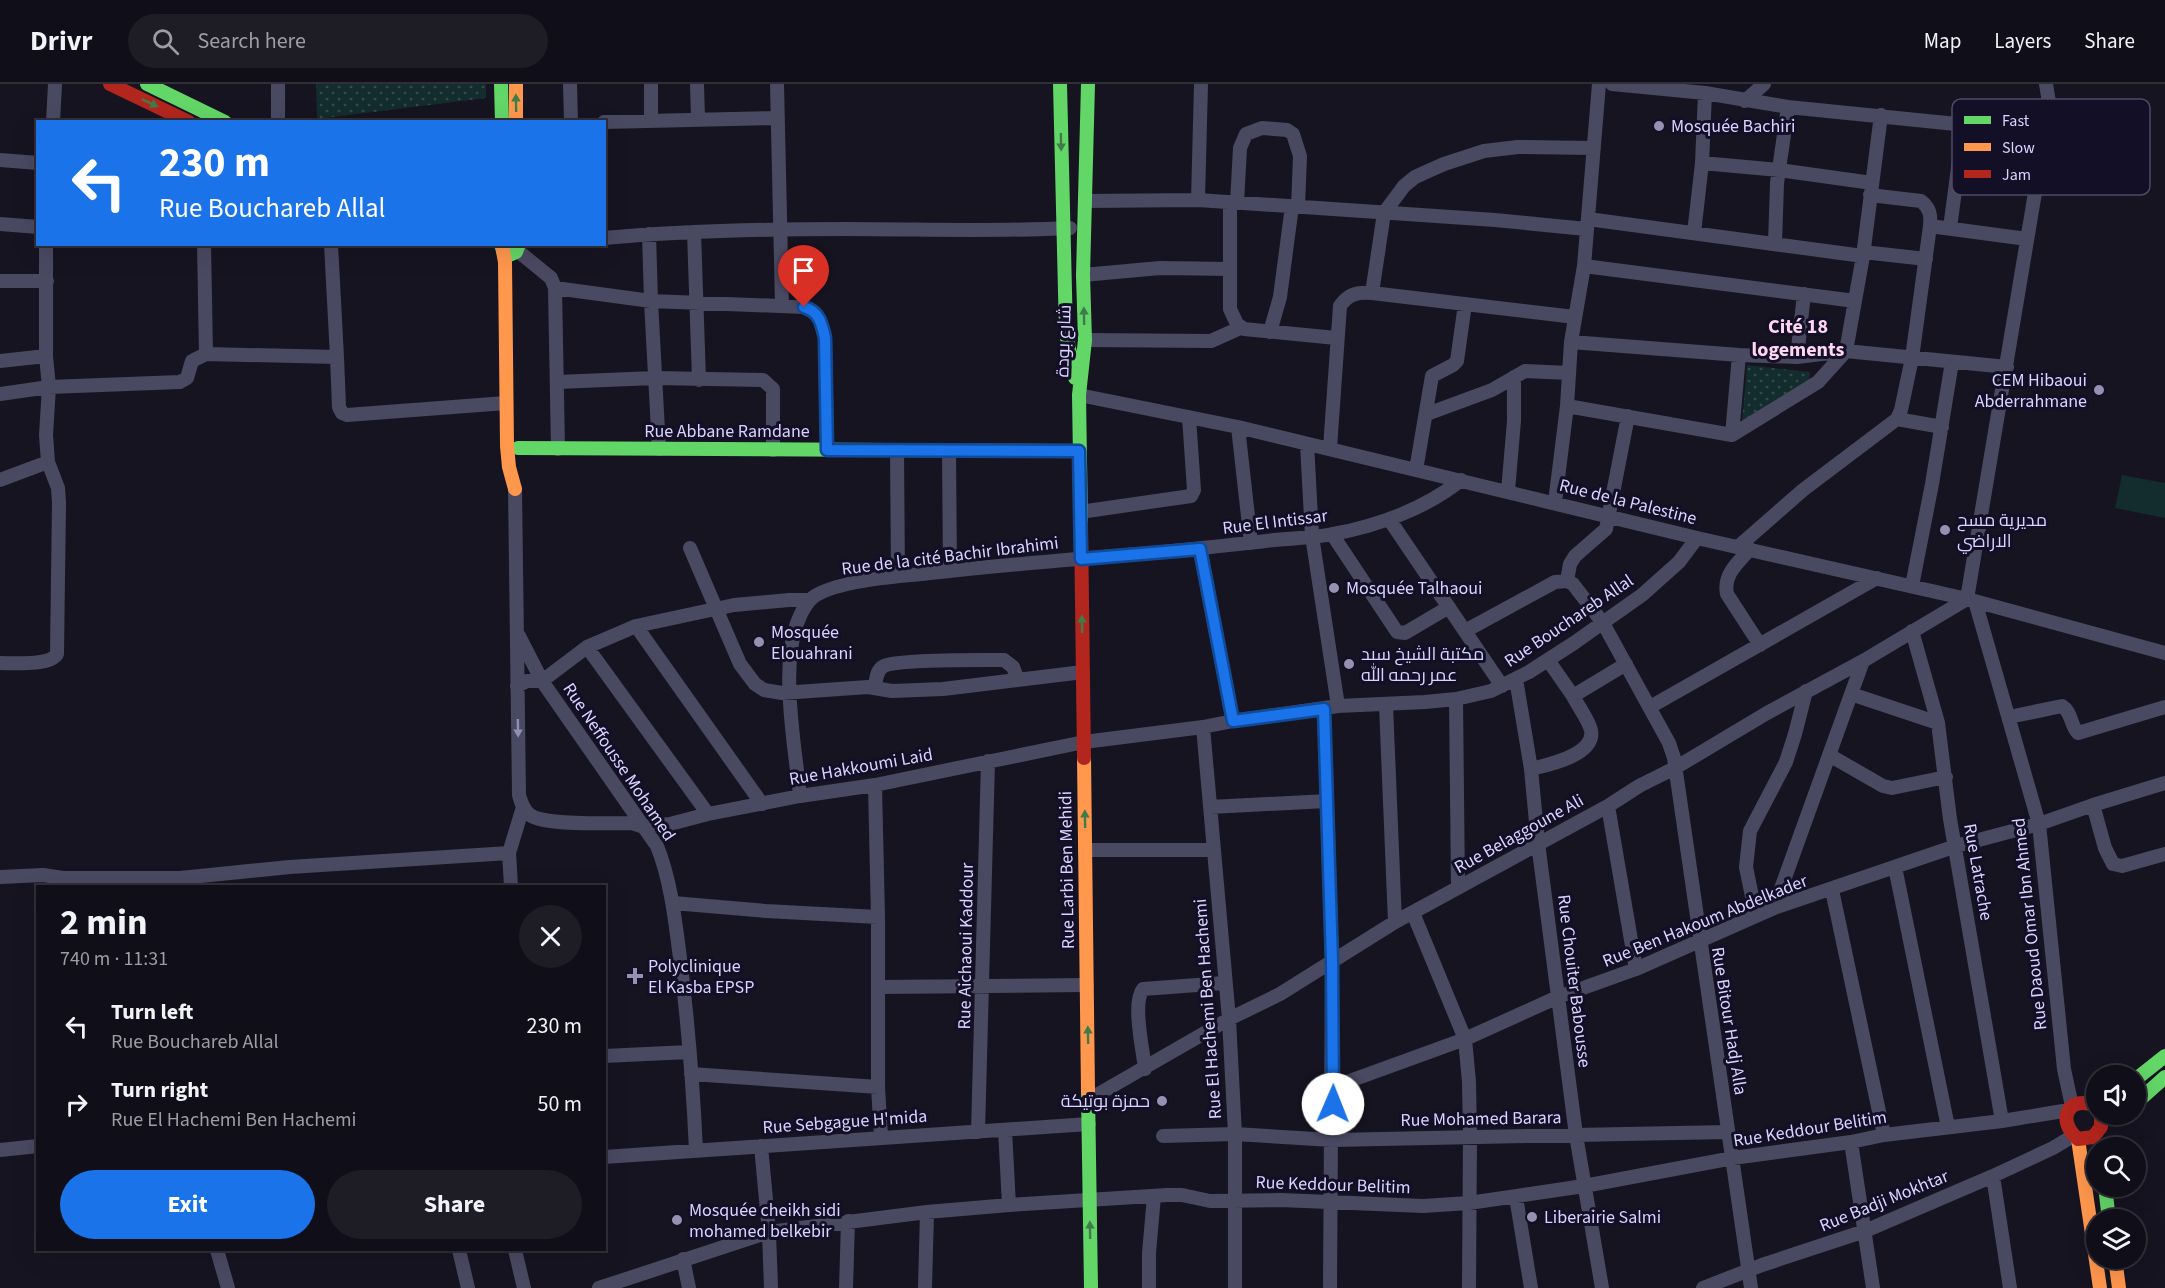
<!DOCTYPE html>
<html lang="en">
<head>
<meta charset="utf-8">
<style>
  :root { --surface:#100f19; --page:#1e1d26; --text:#f1f3f6; --muted:#9c9ca2; --line:#302f38; --accent:#1a73e8 }
  body { margin:0; font-family:"Source Sans 3",Cairo,sans-serif; background:var(--page); color:var(--text); height:100vh; display:flex; flex-direction:column; font-size:22px; white-space:nowrap }
  * { box-sizing:border-box; margin:0 }
  p { font-size:20px; color:var(--muted) }
  .icon { flex:none; width:33px; height:33px; fill:none; stroke:currentColor; stroke-width:2; stroke-linecap:round; stroke-linejoin:round }
  .map { position:relative; flex:1; overflow:hidden }
  .side { position:absolute; left:36px; top:801px; width:570px; height:366px; display:flex; flex-direction:column; background:var(--surface); border-radius:0px; box-shadow:0 6px 24px #0002,0 0 0 2px var(--line) }
  .side>* { flex:none }
  .hud { position:absolute; left:36px; top:36px; width:570px; height:126px; border-radius:0px; box-shadow:0 6px 24px #0002,0 0 0 2px var(--line); background:#1a73e8; color:#fff; overflow:hidden }
  .buttons { position:absolute; left:2086px; top:981px; display:grid; gap:12px }
  .buttons a { display:grid; place-items:center; width:60px; height:60px; border-radius:50%; background:var(--surface); box-shadow:0 6px 24px #0002,0 0 0 2px var(--line); font-size:30px }
  .pin { position:absolute; display:grid; place-items:center; width:51px; height:51px; color:#fff; margin:-62px -26px; border-radius:50% 50% 50% 0; rotate:-45deg; box-shadow:0 0 6px #0007 }
  .pin .icon { rotate:45deg }
  .me { position:absolute; width:66px; margin:-33px; rotate:1deg; stroke-linejoin:round; filter:drop-shadow(0 0 4px #0008) }
  .turn { display:flex; align-items:center; gap:21px; height:126px; padding:0 24px; font-size:27px }
  .turn .icon { width:78px; height:78px; stroke-width:2.5 }
  .turn b { display:block; font-size:42px; line-height:51px }
  .round { display:grid; place-items:center; flex:none; width:63px; height:63px; border-radius:32px; background:var(--page) }
  .overview { display:flex; align-items:center; justify-content:space-between; height:102px; padding:0 24px }
  h1 { font-size:36px; font-weight:700; line-height:45px }
  .action { display:flex; gap:12px; margin-top:auto; padding:12px 24px }
  .action a { flex:1; height:69px; border-radius:36px; background:var(--accent); color:#fff; font-size:24px; font-weight:700; line-height:69px; text-align:center }
  .action a+a { background:var(--page); color:var(--text) }
  ul { padding:0; list-style:none }
  li { display:flex; align-items:center; gap:18px; height:78px; padding:0 24px }
  li div { flex:1 }
  li b { display:block; font-size:22px }
  li em { font-style:normal }
  header { display:flex; align-items:center; gap:36px; box-sizing:border-box; height:84px; padding:0 30px; background:var(--surface); border-bottom:2px solid var(--line) }
  header strong { font-size:28px }
  nav { display:flex; gap:33px; margin-inline-start:auto; font-size:21px }
  .search { width:420px; height:54px; background:var(--page); display:flex; align-items:center; gap:15px; box-sizing:border-box; padding:0 21px; border-radius:33px; color:var(--muted); font-size:22px }
  .map>svg:first-child { display:block }
  .grass { fill:url(#grass-dots) }
  .park { fill:#132c2d }
  .lines { fill:none; stroke-linecap:round; stroke-linejoin:round }
  .street { stroke:#4a4962; stroke-width:14 }
  .fast { stroke:#63d668; stroke-width:14 }
  .slow { stroke:#ff974d; stroke-width:14 }
  .jam { stroke:#b3261e; stroke-width:14 }
  .oneway { fill:#3f7c4a }
  .oneway2 { fill:#928eb0 }
  .route-casing { stroke:#114b97; stroke-width:15 }
  .route { stroke:#1a73e8; stroke-width:10 }
  .poi-dot { fill:#9591b1; stroke:#130f26; stroke-width:2 }
  .labels { text-anchor:middle; dominant-baseline:central; stroke-width:6; stroke-linejoin:round; paint-order:stroke }
  .poi-label { font-size:18px; fill:#d9d4ff; stroke:#130f26; text-anchor:start }
  .street-label { font-size:18px; fill:#d9d4ff; stroke:#130f26 }
  .neighbourhood-label { font-size:20px; font-weight:bold; fill:#ffd6f0; stroke:#130f26 }
  .key { fill:#130f26; stroke:#4e4a67; stroke-width:1.5 }
  .key-label { font-size:16px; fill:#d9d4ff }
</style>
</head>
<body>
<header>
<strong>Drivr</strong>
<div class="search"><svg class="icon" aria-label="search" viewBox="0 0 24 24"><circle cx="10" cy="10" r="6"/><path d="M15 15l6 6"/></svg>Search here</div>
<nav><a>Map</a><a>Layers</a><a>Share</a></nav>
</header>
<div class="map">
<svg width="2165" height="1204" viewBox="0 0 2165 1204">
  <defs>
    <pattern id="grass-dots" width="8" height="8" patternUnits="userSpaceOnUse" patternTransform="scale(1.5)"><rect width="8" height="8" fill="#132c2d"/><path d="M2 2h.1M6 6h.1" fill="none" stroke="#354a4c" stroke-width="1.8" stroke-linecap="round"/></pattern>
  </defs>
  <rect width="100%" height="100%" fill="#161421"/>
  <path class="grass" d="M316,0H486V14L317,35Z
    M1747,281L1810,288L1809,301L1742,337Z"/>
  <path class="park" d="M2122,391L2165,399V434L2115,424Z"/>
  <g class="lines">
    <path class="street" d="M278,0V38
      M570,0L571,38
      M651,0V37
      M697,0L698,35
      M777,0L782,221
      M1612,0L1705,9L1788,23L2045,49
      M1745,17L1764,0
      M53,38L55,0
      M604,38L778,34
      M0,76L38,79
      M1702,79L1779,86L1872,99
      M1870,111L1921,117C1930,124 1931,131 1930,142
      M1198,116L1201,0
      M1085,117L1198,116L1495,136L1586,145
      M1230,118V225L1237,240L1244,245L1336,254
      M1237,119L1240,64L1246,50L1262,44L1287,46L1293,50L1300,72L1298,123
      M1588,135L1863,172L1881,31
      M0,140L38,143
      M1950,144L1964,39
      M694,148L699,296
      M1694,149L1702,79L1705,9
      M649,150L651,217L659,365
      M604,154C685,147 766,145 846,145C921,145 995,148 1070,144
      M204,160L206,270
      M331,160L337,273
      M1775,160L1777,99L1788,23
      M518,167L551,194L555,204L651,217L804,223L815,229L820,236L825,254L827,366
      M1863,168L1926,175
      M1584,182L1855,217
      M1083,191L1160,184L1230,185
      M0,197H47
      M555,204L558,365
      M1372,209L1384,129L1404,102L1415,93L1444,80L1484,67L1518,63L1594,64
      M1270,248L1280,213L1292,122
      M1085,256L1211,257L1240,244
      M1571,258L1739,271L1797,273L1846,267L2007,283
      M1797,273L1804,210
      M0,277L46,272
      M557,298L655,294L763,296L773,305V366
      M0,310L49,303L180,298L187,294L192,277L206,270L337,273L339,323L342,329L347,331L506,319
      M1079,311L1238,343L1697,454L1967,515L2165,569
      M1567,322L1732,351L1818,298L1846,267L1863,172
      M1427,330L1492,306L1525,287L1569,289
      M1897,335L1942,343
      M1238,343L1251,459
      M1732,351L1739,271
      M1307,360L1312,452L1338,622
      M1330,364L1340,222C1348,210 1357,208 1372,209L1575,233
      M897,366L898,492
      M949,366L950,487
      M1416,386L1432,292L1453,281L1457,277L1465,220
      M0,396L48,378L46,351L49,303L46,272V160
      M515,405L519,711C521,718 523,726 530,731C545,742 610,739 632,739L644,743L670,740L708,730L800,712L875,701L1084,658L1203,643L1233,637L1338,622L1425,618L1456,615L1491,607L1529,588L1574,559L1642,511L1679,478L1697,454
      M1508,407L1514,337V293
      M1555,418L1567,322L1571,258L1584,182L1599,0
      M1080,428L1191,412L1194,406L1189,333
      M1389,435L1502,602
      M1332,450L1397,548L1405,549L1449,523
      M1739,462L1803,406L1897,335L1901,326L1912,274L1930,142L2027,155
      M690,464L740,580L755,600L764,606L782,609L868,603L892,607L943,605L1083,588
      M1200,465L1233,637
      M1750,465C1738,479 1723,490 1727,510L1760,561
      M1567,497L1570,480L1575,472L1606,445L1628,332
      M1912,502L1932,400L1952,278
      M1967,515L2045,49L2049,18L2046,0
      M1975,517L2039,740L2064,985L2072,1022
      M636,542L762,720
      M1465,547L1555,498L1567,497L1573,500L1603,539L1669,659L1674,674L1751,1204
      M1912,547L1938,639L1950,735L2002,1037
      M519,552L542,597L657,762C671,797 675,836 680,874C688,938 693,1002 696,1066
      M587,563L708,730
      M1548,576L1573,612
      M0,579C14,579 50,582 57,570L59,419L58,404L48,378
      M1516,595L1531,685L1538,759L1576,1051L1602,1204
      M517,602L527,597H542L587,563L636,542L734,521L789,516H810
      M875,603C876,596 876,586 884,582C897,575 984,576 1004,576L1013,583L1018,596
      M1851,610L1938,639
      M1456,615L1458,804
      M1386,621L1395,838
      M1650,623L1877,494
      M1324,625L1332,877L1330,1204
      M2009,633L2062,622C2072,628 2070,641 2078,649L2165,623
      M1203,643L1229,935L1235,1050V1204
      M1829,671L1883,702L1892,704L1946,693
      M1531,685C1548,681 1596,671 1591,646C1588,635 1578,622 1573,612L1626,580
      M875,701L878,833V1003L881,1053
      M800,712C795,660 774,560 809,517C825,498 897,492 922,490C999,481 1075,475 1152,469C1193,465 1233,461 1274,456C1293,454 1314,454 1333,450C1377,442 1425,425 1461,396
      M2093,721L2105,764L2113,780L2122,782L2165,770
      M1608,722L1636,885
      M1210,723L1327,717
      M1085,766H1214
      M1895,783L1948,1043
      M0,793L43,791L63,794H180L290,783L509,769
      M511,802L509,769L523,723
      M1832,806L1884,1051
      M673,819L766,827L878,833
      M1774,824L1863,577
      M1413,829L1465,955L1469,998L1470,1052L1469,1204
      M1756,832L1746,783L1750,747L1786,678L1795,650L1806,607
      M878,903L1087,901
      M604,972L689,968
      M1145,985C1143,966 1132,919 1143,905L1224,899
      M691,990L878,1003
      M1333,1003L1465,955L1558,913L1636,885L1774,824L1956,762L2039,740L2093,721L2165,699
      M1088,1016L1229,935L1280,910L1395,838L1608,722L1639,702L1675,684L1767,629L1863,577L1967,515
      M1005,1046L1009,1121
      M978,1048L988,677
      M1163,1052L1235,1050L1332,1056L1728,1048
      M1851,1058L1873,1204
      M761,1062L769,1148L771,1204
      M0,1066L38,1062
      M604,1073L1089,1040
      M1993,1092L2010,1204
      M1516,1113L1531,1204
      M217,1166L228,1204
      M459,1166L468,1204
      M515,1166L524,1204
      M683,1175L689,1204
      M599,1204L769,1148L927,1128L1009,1121L1167,1111H1182L1210,1117L1281,1116L1423,1122L1469,1119L1584,1102L1733,1074L1851,1058L1884,1051L2002,1037L2069,1026
      M846,1204L848,1137
      M925,1204L927,1128
      M1149,1204V1169L1154,1112
      M1703,1204L1762,1181L1865,1147L1993,1092L2053,1064L2073,1052"/>
    <path class="fast" d="M147,0L225,38
      M501,0L502,38
      M1060,0L1066,249L1075,294
      M501,160L503,167L509,171L516,168L519,160
      M518,364L1079,367
      M1081,440L1079,311L1085,256L1083,191L1088,0
      M2136,995L2165,972
      M1088,1008L1091,1204
      M2136,1019L2165,993
      M2105,1102L2109,1136"/>
    <path class="slow" d="M516,0V38
      M503,167L505,178L507,362L509,383L515,405
      M1084,674L1088,1008
      M2078,1055L2100,1204
      M2115,1174L2119,1204"/>
    <path class="jam" d="M110,0L189,38
      M1081,440L1084,674
      M2097,1023C2069,1009 2055,1036 2078,1055L2093,1053L2101,1043V1030"/>
  </g>
  <defs><path id="oneway-solid" d="M-6-.8H1V-3.2L6.5 0L1 3.2V.8H-6Z" transform="scale(1.5)"/></defs>
  <g class="oneway">
    <use href="#oneway-solid" transform="translate(150 19) rotate(25)"/>
    <use href="#oneway-solid" transform="translate(516 19) rotate(-91)"/>
    <use href="#oneway-solid" transform="translate(1061 58) rotate(89)"/>
    <use href="#oneway-solid" transform="translate(1084 232) rotate(-91)"/>
    <use href="#oneway-solid" transform="translate(1082 540) rotate(-91)"/>
    <use href="#oneway-solid" transform="translate(1085 735) rotate(-91)"/>
    <use href="#oneway-solid" transform="translate(1088 951) rotate(-91)"/>
    <use href="#oneway-solid" transform="translate(1090 1146) rotate(-91)"/>
  </g>
  <use class="oneway2" href="#oneway-solid" transform="translate(518 644) rotate(89)"/>
  <g class="lines">
    <defs>
      <path id="route" d="M804,223C819,227 822,240 825,254L827,366L1079,367L1081,475L1200,465L1233,637L1324,625L1332,877L1333,1020"/>
    </defs>
    <use href="#route" class="route-casing"/>
    <use href="#route" class="route"/>
  </g>
  <g class="poi-dot">
    <circle cx="1659" cy="42" r="6"/>
    <circle cx="2099" cy="306" r="6"/>
    <circle cx="1945" cy="446" r="6"/>
    <circle cx="1334" cy="504" r="6"/>
    <circle cx="759" cy="558" r="6"/>
    <circle cx="1349" cy="580" r="6"/>
    <path d="M632 883h6v6h6v6h-6v6h-6v-6h-6v-6h6z"/>
    <circle cx="1162" cy="1017" r="6"/>
    <circle cx="1532" cy="1133" r="6"/>
    <circle cx="677" cy="1136" r="6"/>
  </g>
  <g class="labels">
    <g class="poi-label">
      <text x="1671" y="42">Mosquée Bachiri</text>
      <text x="2087" y="296" text-anchor="end">CEM Hibaoui<tspan x="2087" dy="21">Abderrahmane</tspan></text>
      <text x="1957" y="436">مديرية مسح<tspan x="1957" dy="21">الاراضي</tspan></text>
      <text x="1346" y="504">Mosquée Talhaoui</text>
      <text x="771" y="548">Mosquée<tspan x="771" dy="21">Elouahrani</tspan></text>
      <text x="1361" y="570">مكتبة الشيخ سيد<tspan x="1361" dy="21">عمر رحمه الله</tspan></text>
      <text x="648" y="882">Polyclinique<tspan x="648" dy="21">El Kasba EPSP</tspan></text>
      <text x="1150" y="1017" text-anchor="end">حمزة بوتيكة</text>
      <text x="689" y="1126">Mosquée cheikh sidi<tspan x="689" dy="21">mohamed belkebir</tspan></text>
      <text x="1544" y="1133">Liberairie Salmi</text>
    </g>
    <g class="street-label">
      <text transform="translate(1064 257) rotate(-88)">شارع بودة</text>
      <text x="727" y="347">Rue Abbane Ramdane</text>
      <text transform="translate(1628 418) rotate(14)">Rue de la Palestine</text>
      <text transform="translate(1275 438) rotate(-7)">Rue El Intissar</text>
      <text transform="translate(950 472) rotate(-7)">Rue de la cité Bachir Ibrahimi</text>
      <text transform="translate(1569 537) rotate(-34)">Rue Bouchareb Allal</text>
      <text transform="translate(619 678) rotate(56)">Rue Neffousse Mohamed</text>
      <text transform="translate(861 683) rotate(-10)">Rue Hakkoumi Laid</text>
      <text transform="translate(1519 750) rotate(-29)">Rue Belaggoune Ali</text>
      <text transform="translate(1067 786) rotate(-91)">Rue Larbi Ben Mehidi</text>
      <text transform="translate(1978 788) rotate(80)">Rue Latrache</text>
      <text transform="translate(1705 837) rotate(-22)">Rue Ben Hakoum Abdelkader</text>
      <text transform="translate(2030 840) rotate(-96)">Rue Daoud Omar Ibn Ahmed</text>
      <text transform="translate(966 862) rotate(-89)">Rue Aichaoui Kaddour</text>
      <text transform="translate(1574 897) rotate(83)">Rue Chouiter Babousse</text>
      <text transform="translate(1208 925) rotate(-94)">Rue El Hachemi Ben Hachemi</text>
      <text transform="translate(1729 937) rotate(81)">Rue Bitour Hadj Alla</text>
      <text transform="translate(1481 1035) rotate(-1)">Rue Mohamed Barara</text>
      <text transform="translate(845 1038) rotate(-4)">Rue Sebgague H'mida</text>
      <text transform="translate(1810 1045) rotate(-9)">Rue Keddour Belitim</text>
      <text transform="translate(1333 1101) rotate(2)">Rue Keddour Belitim</text>
      <text transform="translate(1884 1117) rotate(-22)">Rue Badji Mokhtar</text>
    </g>
    <g class="neighbourhood-label">
      <text x="1798" y="243">Cité 18<tspan x="1798" dy="23">logements</tspan></text>
    </g>
  </g>
  <rect x="1952" y="15" width="198" height="96" rx="9" class="key"/>
  <rect x="1964" y="32" width="27" height="8" fill="#63d668"/>
  <rect x="1964" y="59" width="27" height="8" fill="#ff974d"/>
  <rect x="1964" y="86" width="27" height="8" fill="#b3261e"/>
  <g class="key-label">
    <text x="2002" y="42">Fast</text>
    <text x="2002" y="69">Slow</text>
    <text x="2002" y="96">Jam</text>
  </g>
</svg>
<div class="buttons">
<a><svg class="icon" aria-label="sound" viewBox="0 0 24 24"><path d="M4 9h4l5-4v14l-5-4H4zM17 9q2 3 0 6"/></svg></a>
<a><svg class="icon" aria-label="search" viewBox="0 0 24 24"><circle cx="10" cy="10" r="6"/><path d="M15 15l6 6"/></svg></a>
<a><svg class="icon" aria-label="layers" viewBox="0 0 24 24"><path d="M12 4l9 5-9 5-9-5zM3 14l9 5 9-5"/></svg></a>
</div>
<div class="pin" style="left:804px;top:223px;background:#d93025"><svg class="icon" aria-label="arrive" viewBox="0 0 24 24"><path d="M6 21V4h12l-3 4 3 4H6"/></svg></div>
<svg class="me" style="left:1333px;top:1020px" viewBox="-20 -20 40 40"><circle r="19" fill="#fff"/><path d="M0-13L10 11 0 6-10 11z" fill="#1a73e8"/></svg>
<div class="hud">
<div class="turn"><svg class="icon" aria-label="left" viewBox="0 0 24 24"><path d="M17 20v-9H6M10 6l-5 5 5 5"/></svg><div><b>230 m</b>Rue Bouchareb Allal</div></div>
</div>
<section class="side">
<div class="overview"><div><h1>2 min</h1><p>740 m · 11:31</p></div><a class="round"><svg class="icon" aria-label="close" viewBox="0 0 24 24"><path d="M6 6l12 12M18 6L6 18"/></svg></a></div>
<ul>
<li><svg class="icon" aria-label="left" viewBox="0 0 24 24"><path d="M17 20v-9H6M10 6l-5 5 5 5"/></svg><div><b>Turn left</b><p>Rue Bouchareb Allal</p></div><em>230 m</em></li>
<li><svg class="icon" aria-label="right" viewBox="0 0 24 24"><path d="M7 20v-9h11M14 6l5 5-5 5"/></svg><div><b>Turn right</b><p>Rue El Hachemi Ben Hachemi</p></div><em>50 m</em></li>
</ul>
<div class="action"><a>Exit</a><a>Share</a></div>
</section>
</div>
</body>
</html>
